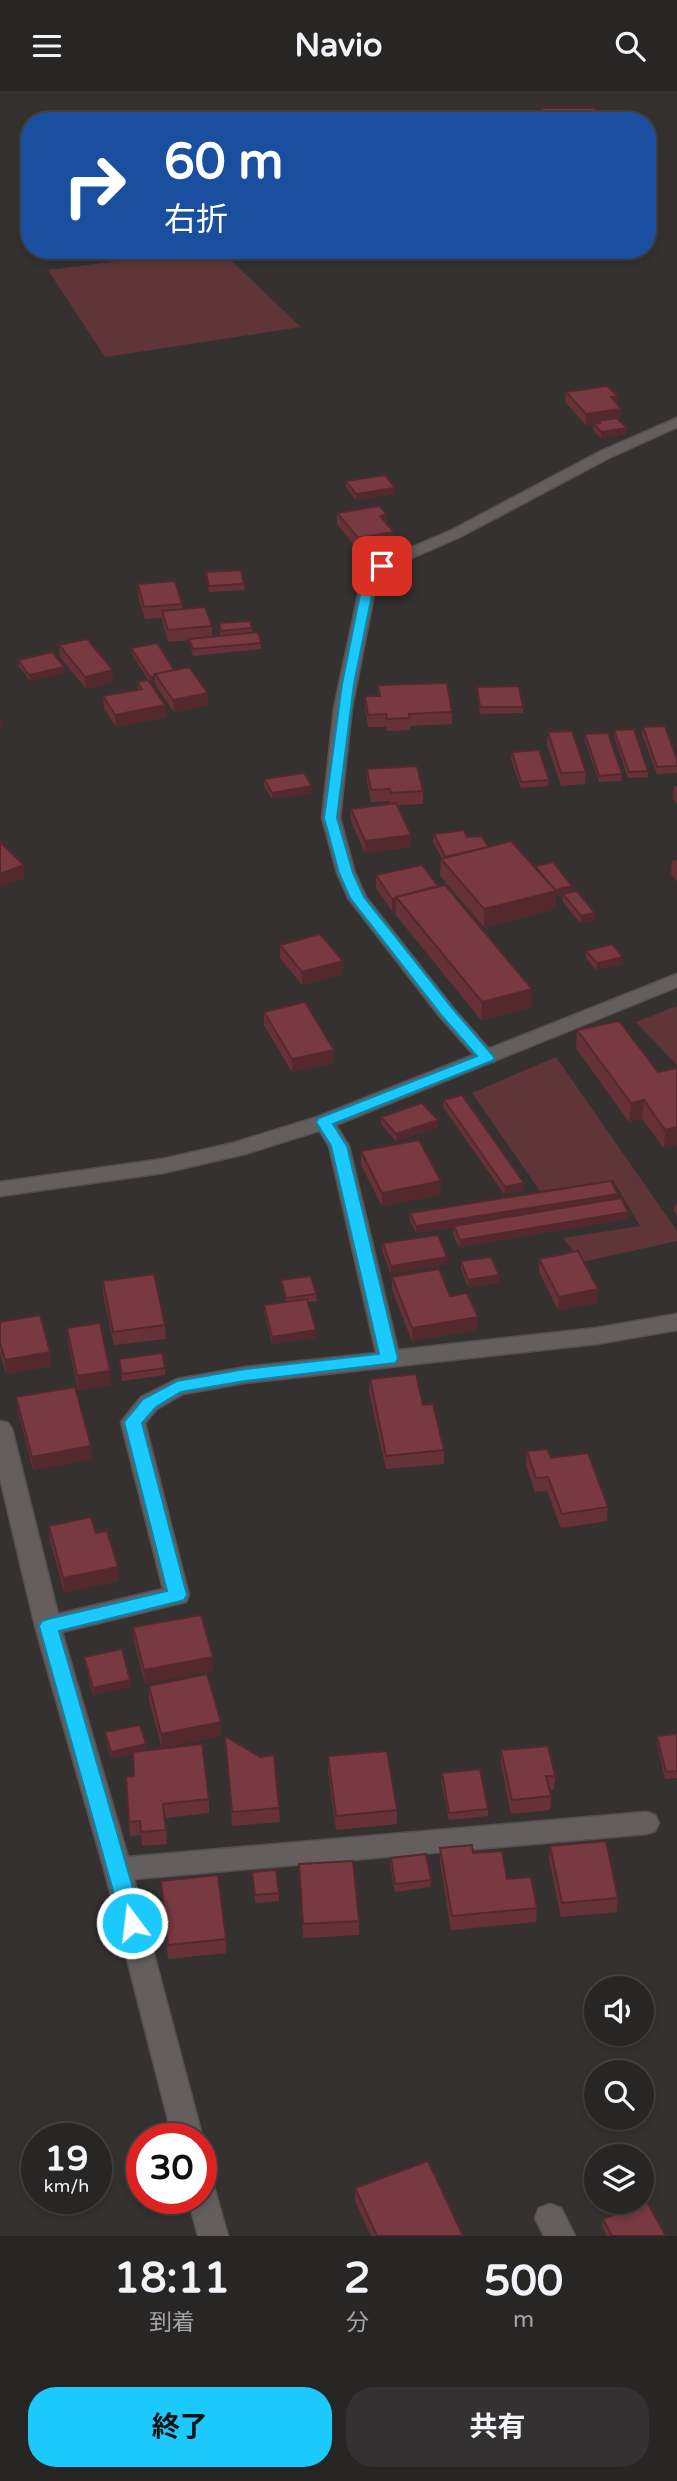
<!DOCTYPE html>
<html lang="ja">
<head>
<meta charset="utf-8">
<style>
  :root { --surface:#282525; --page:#343132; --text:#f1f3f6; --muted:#a5a5a7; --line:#444242; --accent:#1bc9fc }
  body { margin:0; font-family:"Varela Round","Noto Sans JP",sans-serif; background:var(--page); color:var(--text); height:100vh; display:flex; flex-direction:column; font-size:26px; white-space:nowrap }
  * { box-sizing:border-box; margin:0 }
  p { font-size:23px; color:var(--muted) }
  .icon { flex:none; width:38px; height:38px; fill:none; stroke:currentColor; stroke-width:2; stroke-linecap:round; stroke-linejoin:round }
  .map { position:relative; height:2145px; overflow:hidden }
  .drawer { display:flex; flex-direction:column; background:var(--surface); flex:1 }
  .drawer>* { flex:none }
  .banner { position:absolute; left:21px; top:21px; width:635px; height:147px; border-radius:28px; box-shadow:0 4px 10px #0003,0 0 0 2px var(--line); background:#1a4fa0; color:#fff; overflow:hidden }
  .buttons { position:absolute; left:584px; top:1885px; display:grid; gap:14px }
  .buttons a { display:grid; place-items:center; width:70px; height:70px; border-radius:50%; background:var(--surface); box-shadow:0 4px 10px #0003,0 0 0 2px var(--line); font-size:35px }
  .speed { position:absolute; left:21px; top:2032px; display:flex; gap:14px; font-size:35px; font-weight:700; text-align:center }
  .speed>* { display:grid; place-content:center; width:91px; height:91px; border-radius:50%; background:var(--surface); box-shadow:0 4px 10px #0003,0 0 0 2px var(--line); line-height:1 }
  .speed small { font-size:18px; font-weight:400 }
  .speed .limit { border:10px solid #d22; background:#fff; color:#111 }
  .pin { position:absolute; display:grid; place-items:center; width:60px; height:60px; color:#fff; margin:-30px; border-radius:14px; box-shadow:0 4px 10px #0006 }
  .me { position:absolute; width:77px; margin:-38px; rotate:345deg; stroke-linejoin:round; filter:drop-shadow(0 0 5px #0008) }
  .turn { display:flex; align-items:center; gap:24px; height:147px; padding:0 28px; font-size:32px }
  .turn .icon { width:91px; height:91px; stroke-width:2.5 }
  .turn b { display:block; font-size:49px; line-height:60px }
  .eta { display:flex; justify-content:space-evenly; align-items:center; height:119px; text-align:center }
  .eta b { font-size:42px; font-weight:700; line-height:49px }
  .primary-button { display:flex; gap:14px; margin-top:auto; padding:14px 28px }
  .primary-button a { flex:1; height:80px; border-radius:28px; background:var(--accent); color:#111; font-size:28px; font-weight:700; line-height:80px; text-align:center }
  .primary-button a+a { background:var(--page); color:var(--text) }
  header { display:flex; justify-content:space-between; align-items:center; height:91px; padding:0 28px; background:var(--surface); font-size:32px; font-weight:700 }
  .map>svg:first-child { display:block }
  .green { fill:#5f3538 }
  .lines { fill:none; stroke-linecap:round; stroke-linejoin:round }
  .minor-casing { stroke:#545050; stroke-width:3 }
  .tertiary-casing { stroke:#545050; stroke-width:3 }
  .minor { fill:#645e5e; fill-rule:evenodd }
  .tertiary { fill:#645e5e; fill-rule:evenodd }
  .wall { fill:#673237 }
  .shaded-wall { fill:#54292d }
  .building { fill:#783a40; stroke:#54292d; stroke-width:2 }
  .route { fill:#1bc9fc; stroke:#1283a4; stroke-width:2 }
</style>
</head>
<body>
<header><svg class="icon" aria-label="menu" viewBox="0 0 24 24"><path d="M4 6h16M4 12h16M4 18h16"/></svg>Navio<svg class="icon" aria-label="search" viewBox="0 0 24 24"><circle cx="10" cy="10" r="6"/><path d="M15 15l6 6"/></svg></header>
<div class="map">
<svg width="677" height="2145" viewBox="0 0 677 2145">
  <rect width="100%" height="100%" fill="#363131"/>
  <path class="green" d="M157,159H220L301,236L105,266L48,179L159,165Z
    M677,915V974L636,931Z
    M556,966L677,1140V1150L582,1171L563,1147L640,1135L613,1089L540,1100L472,1002Z"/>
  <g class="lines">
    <defs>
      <path id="minor" d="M677,327V336L609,367L460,446L387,478L375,499L352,617L340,727L355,782L366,806L454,918L497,967L494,971H480L440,926L348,807L337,782L322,727L334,617L359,499L375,472L450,440L599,361Z
        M324,1025L331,1026L349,1055L398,1259L596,1237L677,1223V1239L596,1253L245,1292L183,1303L157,1318L145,1332L189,1504L186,1511L177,1513L62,1541L128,1766L646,1721L655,1724L659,1732L655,1740L646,1743L134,1788L203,2048L201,2051V2048H173L104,1778L35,1535L0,1387V1330L8,1332L12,1338L58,1523L163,1498L121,1331L141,1306L177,1288L245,1276L376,1262L329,1055L314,1031L317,1026Z
        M201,2086L212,2089L228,2145H198L188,2107H201Z
        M550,2113L561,2117L575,2145H544L535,2127L539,2117Z"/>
      <path id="tertiary" d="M677,883V896L331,1036L245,1063L163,1082L0,1105V1091L163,1068L233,1052L317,1026Z"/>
    </defs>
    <use href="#minor" class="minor-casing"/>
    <use href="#tertiary" class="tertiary-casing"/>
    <use href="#minor" class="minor"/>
    <use href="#tertiary" class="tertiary"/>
  </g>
  <path class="wall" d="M542,17L596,24V29H542Z
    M566,301L618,305L617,313L621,318L620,329H619L626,343L601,347L593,339L594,333L598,332L586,334L565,311Z
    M346,390L395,403L356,409L346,396Z
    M337,422L387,423V432L394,441V452L358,459L337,433Z
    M206,481L244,493L245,499L209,501Z
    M138,493L182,513L183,518L212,535V545H220L219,532L252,537V542L261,552V558L193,565L189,549L168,551L163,532L162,527L145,528L138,505Z
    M59,554L113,591L86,598L60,566Z
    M131,557L174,579L208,602V614L174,621L156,595L155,591L150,592L165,614L166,626L116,636L104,617L103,605L138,598L137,591L149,590L132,563Z
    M18,569L64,582L30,590L19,575Z
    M378,594L452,621V633L410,635V639L387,640L386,636H368L365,617V605H378Z
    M477,596L523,616V622L480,623L477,602Z
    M643,636L677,669V682L657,683L642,643Z
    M614,639L648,680V686L628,687L614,645Z
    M548,641L586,681L585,693L561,695L547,654Z
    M585,643L622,683L621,690L599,691L585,650Z
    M512,661L549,689L548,695L521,697L511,668Z
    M367,678L423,700V713L397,714L411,756L365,762L351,730V718L390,712V710L371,711L367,690Z
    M264,688L312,695V702L272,708L264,695Z
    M674,695H677V712L673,708Z
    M434,743L467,746L534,776L571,801L595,822V829L580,832L562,810L563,804L556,805L555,818L484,836L440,785L441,768H442L433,750Z
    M677,769V790L671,783L672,770Z
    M376,784L532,916L481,929L395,823L396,820H392L376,797Z
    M280,854L343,883L302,894L280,867Z
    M586,860L623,873L596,879L586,867Z
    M264,921L334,972L292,981L264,934Z
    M577,939L658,981L677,977L664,1057L642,1028L629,1031L576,957Z
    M444,1009L524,1092L523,1099L504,1103L443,1016Z
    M381,1026L438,1036L396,1050L381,1033Z
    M361,1060L441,1090L440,1104L382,1115L361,1074Z
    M618,1103V1108L627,1128L459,1156L453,1143L454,1136L416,1142L410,1129V1122Z
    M677,1113V1125L674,1121L675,1114Z
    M383,1152L447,1166V1173L391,1183L382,1159Z
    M539,1168L597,1212L558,1219L539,1181Z
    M461,1170L499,1184V1192L468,1196L461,1178Z
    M392,1186L450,1205L477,1239L412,1250L392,1199Z
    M281,1189L316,1203L317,1210L308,1211L316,1247L272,1253L264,1221V1214L286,1211L282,1196Z
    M103,1190L165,1234L166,1248L114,1254L103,1203Z
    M0,1231L50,1261L51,1275L6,1283L0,1261Z
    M67,1237L110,1280L111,1294L78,1299L68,1251Z
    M119,1268L165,1277V1284L122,1290Z
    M370,1288L423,1314L444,1359V1373L386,1378L369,1301Z
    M16,1306L92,1368L33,1379L18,1320Z
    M527,1360L551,1367L608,1416L607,1430L561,1437L547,1400L535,1401L526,1374Z
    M49,1435L96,1442L119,1490L64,1501L50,1449Z
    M133,1536L213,1579L145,1593L134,1550Z
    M84,1566L130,1589L131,1596L93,1604L85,1573Z
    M149,1595L221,1645L162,1657L149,1609Z
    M105,1641L146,1659L209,1708V1722L165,1727L167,1753L142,1755L141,1744L130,1745L126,1686L134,1685L133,1663L111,1668L106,1648Z
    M677,1643V1687L665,1688L657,1652V1645Z
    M225,1645L260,1666L279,1717L280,1731L232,1735Z
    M501,1659L555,1685L554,1699H549L551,1705L550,1719L511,1723L501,1673Z
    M328,1665L397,1719V1733L336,1739L328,1679Z
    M442,1682L488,1718V1725L449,1729L441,1690Z
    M550,1755L618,1807L617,1821L561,1826L549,1769Z
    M440,1757L473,1762L507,1788L537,1817L536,1831L451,1839L440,1771Z
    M391,1767L431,1789L430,1796L395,1801L390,1774Z
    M299,1773L359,1830V1844L303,1847Z
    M252,1781L279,1802V1810L255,1812Z
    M161,1790L226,1848V1862L168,1868Z
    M355,2097L463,2145H371L355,2110Z
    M603,2128L666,2145H607L602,2136Z"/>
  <path class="shaded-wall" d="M618,305L617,316L611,306Z
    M621,318L620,329L600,332L598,330V332L586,334V323Z
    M627,337L626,343L601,347V341Z
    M395,397V403L356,409V403Z
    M387,423V435L380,425Z
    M394,441V452L358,459V447Z
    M64,576V582L30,590L29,584Z
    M113,579V591L86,598L85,586Z
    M155,585V591L150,592V586Z
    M208,602V614L174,621L173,609Z
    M165,614L166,626L116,636L115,624Z
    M0,625H1L2,637L0,638Z
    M312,695V702L272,708V702Z
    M411,744V756L365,762V750Z
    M24,774L25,787L0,796V783Z
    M572,795L571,802L556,805L555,818L484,836V818L553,799Z
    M396,807V820H392V808Z
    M595,822V829L580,832L581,825Z
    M623,866V873L596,879L597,872Z
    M343,870V883L302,894V881Z
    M532,898V916L481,929L482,911Z
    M334,959V972L292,981V968Z
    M644,1009L642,1028L629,1031L631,1012Z
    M438,1029V1036L396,1050V1043Z
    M677,1036V1054L664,1057L665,1039Z
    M441,1090L440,1104L382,1115V1102Z
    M524,1092L523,1099L504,1103L505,1096Z
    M618,1103V1110L416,1142V1135Z
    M628,1121L627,1128L459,1156L460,1149Z
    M447,1166V1173L391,1183V1175Z
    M499,1184V1192L468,1196V1189Z
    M598,1198L597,1212L558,1219L559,1206Z
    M478,1226L477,1239L412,1250V1237Z
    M316,1239V1247L272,1253V1246Z
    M50,1261L51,1275L6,1283L5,1269Z
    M110,1280L111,1294L78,1299L77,1285Z
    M91,1355L92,1368L33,1379L32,1366Z
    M118,1476L119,1490L64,1501L63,1487Z
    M213,1566V1579L145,1593L144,1579Z
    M130,1589L131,1596L93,1604V1597Z
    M221,1631V1645L162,1657L161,1643Z
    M146,1653V1661L111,1668V1661Z"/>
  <path class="building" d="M542,17H595L596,24H542Z
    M607,295L618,305L611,306L621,318L586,323L566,301Z
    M617,327L627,337L601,341L594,333L600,332L598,330Z
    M385,384L395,397L356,403L346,390Z
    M379,415L387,423L380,425L394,441L358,447L337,422Z
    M241,479L244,493L209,495L206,481Z
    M175,490L182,513L144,516L138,493Z
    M205,516L212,535L168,539L162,520Z
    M250,530L252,537L221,540L219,532Z
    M258,541L261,552L193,558L189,548Z
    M87,548L113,579L85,586L59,554Z
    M157,552L174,579L155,583L156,584L150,586L131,557Z
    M52,561L64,576L29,584L18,569Z
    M189,576L208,602L173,609L155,583Z
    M148,589L165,614L115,624L103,605L142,598L137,591Z
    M447,592L452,621L409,623L410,627L387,628L386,623L368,624L365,605H380L378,594Z
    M519,595L523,616H480L477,596Z
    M665,635L677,669V675L657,676L643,636Z
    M634,638L648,680L629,681L614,639Z
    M572,640L586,681L561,682L548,641Z
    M608,642L622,683L599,685L585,643Z
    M539,659L549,689L521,691L512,661Z
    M417,675L423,700L391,702L390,698L371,699L367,678Z
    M304,682L312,695L272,702L264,688Z
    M396,712L411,744L365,750L351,718Z
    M464,739L467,746L482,745L488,756L445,766L434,743Z
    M511,750L556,800L484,818L441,768Z
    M0,751L24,774L0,783Z
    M553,771L572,795L555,799L535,775Z
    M422,774L438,795L396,806L397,807L392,808L376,784Z
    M445,794L532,898L482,911L396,806Z
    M577,800L595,822L581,825L563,803Z
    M320,843L343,870L302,881L280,854Z
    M612,853L623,866L597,872L586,860Z
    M305,911L334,959L292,968L264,921Z
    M619,930L658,981L677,977V1036L665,1039L644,1009L631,1012L577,939Z
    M462,1004L524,1092L505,1096L444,1009Z
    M422,1012L438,1029L396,1043L381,1026Z
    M419,1049L441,1090L382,1102L361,1060Z
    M611,1090L618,1103L416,1135L410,1122Z
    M621,1107L628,1121L460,1149L454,1135Z
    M438,1144L447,1166L391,1175L383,1152Z
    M578,1160L598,1198L559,1206L539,1168Z
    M491,1166L499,1184L468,1189L461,1170Z
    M439,1178L450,1205L467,1202L478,1226L412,1237L392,1186Z
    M154,1183L165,1234L113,1241L103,1190Z
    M311,1185L316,1203L286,1207L281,1189Z
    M307,1208L316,1239L272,1246L264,1214Z
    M40,1224L50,1261L5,1269L0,1252V1231Z
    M100,1232L110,1280L77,1285L67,1237Z
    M162,1262L165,1277L122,1283L119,1268Z
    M416,1283L423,1314L433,1313L444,1359L386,1365L370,1288Z
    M75,1296L91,1355L32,1366L16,1306Z
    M547,1358L551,1367L588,1362L608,1416L562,1423L548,1386L536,1387L527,1360Z
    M91,1426L96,1442L107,1440L118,1476L63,1487L49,1435Z
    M201,1524L213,1566L144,1579L133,1536Z
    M122,1558L130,1589L93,1597L84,1566Z
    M207,1583L221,1631L161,1643L149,1595Z
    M140,1634L146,1653L111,1661L105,1641Z
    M677,1643V1680L666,1681L657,1645Z
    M225,1645L260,1666L274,1664L279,1717L232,1721Z
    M202,1653L209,1708L163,1713L166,1739L141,1741L140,1730L129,1731L126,1686L134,1685L133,1661Z
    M548,1655L555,1685H546L551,1705L512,1709L501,1659Z
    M387,1660L397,1719L336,1725L328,1665Z
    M480,1678L488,1718L449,1722L442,1682Z
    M606,1750L618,1807L562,1812L550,1755Z
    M472,1754L473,1762L502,1760L507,1788L531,1786L537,1817L452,1825L440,1757Z
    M426,1763L431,1789L395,1793L391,1767Z
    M353,1770L359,1830L303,1833L299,1773Z
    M276,1779L279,1802L255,1804L252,1781Z
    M218,1784L226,1848L168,1854L161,1790Z
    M428,2070L463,2145H377L355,2097Z
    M647,2111L666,2145H612L603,2128Z"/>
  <path class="route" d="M382,471L387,475L373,499L354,593L337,727L353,782L364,806L453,918L495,967L492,970L333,1033L347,1055L398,1268L395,1272L245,1290L181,1301L156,1316L142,1332L187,1504L184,1509L177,1511L59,1540L143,1832L140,1838L132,1841L125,1838L122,1832L39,1535L42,1530L48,1528L167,1500L124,1331L143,1308L177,1290L245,1278L379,1263L331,1055L316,1031L319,1027L477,965L442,925L350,807L339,782L324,727L342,593L361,499L377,472Z"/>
</svg>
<div class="buttons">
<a><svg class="icon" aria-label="sound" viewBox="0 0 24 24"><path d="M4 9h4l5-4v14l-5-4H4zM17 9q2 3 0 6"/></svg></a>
<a><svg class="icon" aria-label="search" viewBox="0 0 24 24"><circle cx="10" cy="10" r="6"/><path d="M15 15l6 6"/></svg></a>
<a><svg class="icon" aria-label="layers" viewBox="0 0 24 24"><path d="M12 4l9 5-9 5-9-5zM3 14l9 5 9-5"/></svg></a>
</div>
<div class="speed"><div>19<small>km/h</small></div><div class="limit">30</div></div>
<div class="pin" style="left:382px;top:475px;background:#d93025"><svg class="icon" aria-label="arrive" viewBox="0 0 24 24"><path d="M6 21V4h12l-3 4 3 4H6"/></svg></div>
<svg class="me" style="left:132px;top:1832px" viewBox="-20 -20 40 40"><circle r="17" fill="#1bc9fc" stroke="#fff" stroke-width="3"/><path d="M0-11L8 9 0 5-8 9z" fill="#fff"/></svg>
<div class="banner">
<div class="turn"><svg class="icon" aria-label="right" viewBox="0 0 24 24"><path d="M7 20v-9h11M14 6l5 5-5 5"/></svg><div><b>60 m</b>右折</div></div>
</div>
</div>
<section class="drawer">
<div class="eta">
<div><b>18:11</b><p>到着</p></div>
<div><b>2</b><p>分</p></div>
<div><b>500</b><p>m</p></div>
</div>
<div class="primary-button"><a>終了</a><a>共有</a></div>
</section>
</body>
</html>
